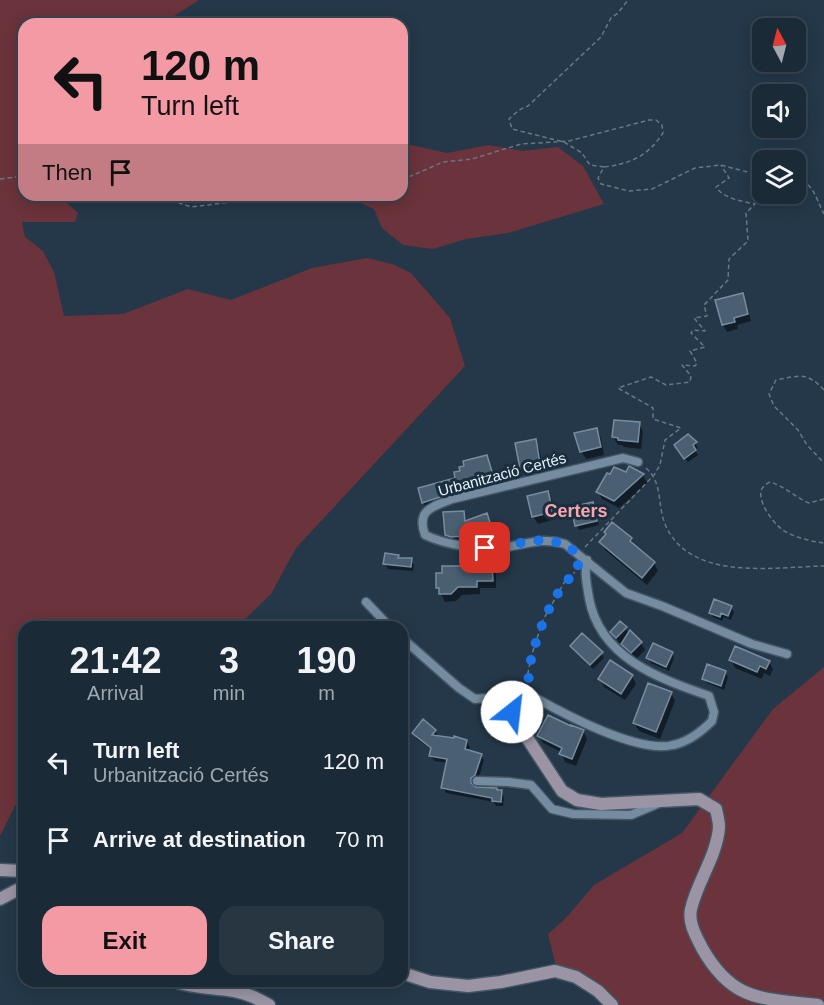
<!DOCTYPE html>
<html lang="en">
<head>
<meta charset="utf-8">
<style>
  :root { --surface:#1b2a37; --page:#283642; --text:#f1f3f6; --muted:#a0a7ad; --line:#394652; --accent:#f49aa5 }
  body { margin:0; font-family:Arial,sans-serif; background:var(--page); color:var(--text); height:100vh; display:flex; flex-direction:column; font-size:22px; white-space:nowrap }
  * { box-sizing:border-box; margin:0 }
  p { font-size:20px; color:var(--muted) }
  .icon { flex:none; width:33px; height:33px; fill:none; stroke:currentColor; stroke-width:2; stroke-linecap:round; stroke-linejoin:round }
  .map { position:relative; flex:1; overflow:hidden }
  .details { position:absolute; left:18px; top:621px; width:390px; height:366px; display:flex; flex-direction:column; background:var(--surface); border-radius:18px; box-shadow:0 3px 15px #0003,0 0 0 2px var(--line) }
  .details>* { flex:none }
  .banner { position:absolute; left:18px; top:18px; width:390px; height:183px; border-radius:18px; box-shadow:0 3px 15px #0003,0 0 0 2px var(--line); background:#f49aa5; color:#111; overflow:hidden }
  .needle { width:39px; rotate:353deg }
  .fabs { position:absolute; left:752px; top:18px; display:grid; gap:12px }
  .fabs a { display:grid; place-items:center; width:54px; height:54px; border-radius:12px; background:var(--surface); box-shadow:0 3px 15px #0003,0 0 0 2px var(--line); font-size:30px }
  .pin { position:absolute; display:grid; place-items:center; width:51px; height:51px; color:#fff; margin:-26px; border-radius:12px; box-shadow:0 3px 9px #0006 }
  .me { position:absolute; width:66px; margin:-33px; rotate:29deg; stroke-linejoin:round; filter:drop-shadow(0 0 4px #0008) }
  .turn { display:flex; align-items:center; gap:21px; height:126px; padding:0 24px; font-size:27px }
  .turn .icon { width:78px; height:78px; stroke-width:2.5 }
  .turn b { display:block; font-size:42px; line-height:51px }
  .then { display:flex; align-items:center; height:57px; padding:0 24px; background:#0003; gap:12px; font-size:22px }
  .eta { display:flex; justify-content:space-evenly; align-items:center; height:102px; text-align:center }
  .eta b { font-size:36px; font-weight:700; line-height:42px }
  .action { display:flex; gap:12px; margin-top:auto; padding:12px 24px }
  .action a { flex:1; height:69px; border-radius:18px; background:var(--accent); color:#111; font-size:24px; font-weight:700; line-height:69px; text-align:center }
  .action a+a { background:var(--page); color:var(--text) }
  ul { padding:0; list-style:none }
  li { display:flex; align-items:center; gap:18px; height:78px; padding:0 24px }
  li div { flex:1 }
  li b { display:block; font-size:22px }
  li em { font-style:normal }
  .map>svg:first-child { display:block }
  .green { fill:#6b333b }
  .shadow { fill:#0007 }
  .building { fill:#4a5f72; stroke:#768da1; stroke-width:1.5 }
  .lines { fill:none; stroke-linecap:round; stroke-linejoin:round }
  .minor-casing { stroke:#445665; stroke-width:11 }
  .secondary-casing { stroke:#445665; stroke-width:15 }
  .path { stroke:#667887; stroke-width:1.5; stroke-dasharray:4.5 3; stroke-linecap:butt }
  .minor { stroke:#758ca0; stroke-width:8 }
  .secondary { stroke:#9a94a4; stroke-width:12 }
  .route { stroke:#1a73e8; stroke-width:10; stroke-dasharray:0 18 }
  .labels { text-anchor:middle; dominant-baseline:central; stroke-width:6; stroke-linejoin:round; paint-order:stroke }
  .street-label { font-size:15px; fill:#e5f2fd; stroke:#1a2e3e }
  .quarter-label { font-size:18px; font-weight:bold; fill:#faa6b0; stroke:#1a2e3e }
</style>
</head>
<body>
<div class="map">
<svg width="824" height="1005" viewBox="0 0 824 1005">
  <rect width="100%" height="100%" fill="#243849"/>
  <path class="green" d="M0,0H199L162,24H24V195H58L78,213L75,222H22L25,237L43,251L54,272L64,316L123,314L188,289L231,300L312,268L367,258L392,264L411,273L450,318L465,366L296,548L271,594L237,627H24V788L0,836Z
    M402,143L447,153L488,145L523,151L558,147L583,166L604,204L508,233L466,239L433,249L403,245L382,228L374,209L342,195H402Z
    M824,667V1005H607L556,966L548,934L566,918L594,885L682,833L773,709Z"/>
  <path class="shadow" d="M742,294L746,302L751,321L737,325L738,329L727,332L723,325Z
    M639,424L643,431L641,449L624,447L622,445H618L613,437Z
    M597,430L601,438L604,455L586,459L581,451Z
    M535,440L539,448L544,470L526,476L522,468L517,444Z
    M695,443L698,448L695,450L698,455L688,462L678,450Z
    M487,457L495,482L473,488L474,491L427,509L423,502Z
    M630,468L643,475L647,483L619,508L602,499L598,492L627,474Z
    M547,493L552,500L556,519L538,524L533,516Z
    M593,504L599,525L579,530L577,525Z
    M463,512L467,521L487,515L496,539L484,543L483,541L450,542L446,535Z
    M631,539L636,548L654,563L658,571L647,585L605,550L601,542Z
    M398,557L399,560H411L414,565L413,571L388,569L385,564Z
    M492,562L496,570V588H480V594L462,595L456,601L445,602L438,588Z
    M731,607L734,612L731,620L724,617L722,621L713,617L710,612Z
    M625,628L629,634L641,643L645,650L636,659L627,652L622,643L621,645L612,632Z
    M571,646L601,653L604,658L593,669Z
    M672,653L674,658L669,671L651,663L648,658Z
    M731,660L769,662L773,669L770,676L764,673L762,679L735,668Z
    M708,666L725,673L728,677L724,690L707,683L704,679Z
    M632,676L636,684L625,700L604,687L600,679Z
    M671,693L675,701L660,739L639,731L634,723Z
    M435,731L439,737L466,741L470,747L468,751L481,755L484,760L478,781L474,784V787L501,792L504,797L503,806H496L494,802L446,793L443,788L448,763L434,761L431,756L432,750L417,739L413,733Z
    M583,731L587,739L576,766L565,762L561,752L543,743L539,736Z"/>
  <path class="building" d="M743,293L748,314L734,318L735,322L722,325L715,300Z
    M614,420L640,422L638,442L618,440V438L612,437Z
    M597,428L601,447L580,452L574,433Z
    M688,434L697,442L693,445L696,450L684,459L674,445Z
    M536,439L540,463L520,469L515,443Z
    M487,455L493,475L471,481L472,485L445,492L446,495L422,503L418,488L455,478L454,472L460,471L459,467L464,466L463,461Z
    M629,466L644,474L614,501L596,492L607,473L610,474L614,467L626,472Z
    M548,491L553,512L532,517L527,496Z
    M593,502L597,521L575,526L571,507Z
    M464,511L465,521L487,513L493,532L479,537L478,535L451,537L445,535L443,512Z
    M612,522L632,538L630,541L655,562L642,578L599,542L606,534L604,532Z
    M385,553L399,555L398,558H412L411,567L383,564Z
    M476,561H492L493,581H477V587H458L451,594H439V588H436V573H442V566H476Z
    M714,599L732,606L728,616L721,613L720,617L709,613Z
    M620,621L627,627L616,638L610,632Z
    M630,630L642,642L631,653L621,644Z
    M582,633L603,652L590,665L570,646Z
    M653,643L673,652L666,667L646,658Z
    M735,646L770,661L766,669L760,666L757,672L729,660Z
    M610,660L633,675L621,694L598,679Z
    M707,664L726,671L721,686L702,679Z
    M648,683L672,692L656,732L633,723Z
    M548,715L571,726V725L584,730L572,759L559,754L562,748L537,736Z
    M423,719L436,730L432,735L454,738V736L467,740L465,749L482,754L475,775L471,778V783L476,787L497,788V790H502L501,802L492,801V798L441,788L447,759L429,756L431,748L412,733Z"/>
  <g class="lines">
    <defs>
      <path id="minor" d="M638,462L623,458L452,499C432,507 416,510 425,535C446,545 483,551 506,547C528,544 544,537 565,544L626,593L662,606L752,644L787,654
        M366,602L390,627
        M402,638L459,688L475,699L497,697L514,703L534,697C564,714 639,754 673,745C688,742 701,732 712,721L714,712L709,696C658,678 600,658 589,598C587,585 584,573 587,560
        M477,781L508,782L531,785L552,809L573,814L631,815L657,804"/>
      <path id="secondary" d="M514,703L512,712L516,721L562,791L577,800L601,804L699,799L716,809C717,814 719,821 719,827C717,856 697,882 691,909C688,923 696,936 702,948C733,1003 763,998 818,1005
        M0,870L24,871
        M0,899L17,890H24
        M402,973L430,982L468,986L501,982L555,971L576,977L598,991L612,1005
        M174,981C194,989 214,987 234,991C247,993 258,999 269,1005"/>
    </defs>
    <use href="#minor" class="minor-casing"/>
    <use href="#secondary" class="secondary-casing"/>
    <path class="path" d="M604,167L590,165L582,153L564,142L512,129L509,119L519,110L528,106L601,37L611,18L618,13L628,0
      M795,177C815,185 815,197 824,214
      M0,179L24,176
      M402,180L443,162L472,159L521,144L569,141L649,120H656L662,125L663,133C648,156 630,164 604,167L598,178L601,184L629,191L652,189L695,168L721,165L762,176
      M157,195L191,207L239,201L251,195
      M824,390C807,371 798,376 776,380L769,394L774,406L798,430L807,445L824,463
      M646,468C663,483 657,504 665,524C689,582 773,567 824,566
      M824,499L809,503C795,497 784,486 770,482C766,484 762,487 761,491C758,504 777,529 788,533C798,538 813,542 824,543
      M585,547L654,475L660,465L665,440L681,428L653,419V408L618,388L651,377L666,385L690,382L691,376L682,365L695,366L697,363L690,351L705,347L691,333L693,330L705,331L694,318L707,316L704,305L728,280L729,259L748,241L746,213L755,204C742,201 724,199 716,187L729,178L721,165
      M525,689L531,657L543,620L565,581L575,572"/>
    <use href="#minor" class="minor"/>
    <use href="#secondary" class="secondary"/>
  </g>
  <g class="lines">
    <path class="route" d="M485,548C522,547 546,528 578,554V570C554,590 540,626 532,656C529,666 530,678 526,688C522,697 514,702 512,712"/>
  </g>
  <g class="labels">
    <g class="street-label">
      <text transform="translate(502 474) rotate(-15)">Urbanització Certés</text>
    </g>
    <g class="quarter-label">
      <text x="576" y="511">Certers</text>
    </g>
  </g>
</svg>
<div class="fabs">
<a><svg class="needle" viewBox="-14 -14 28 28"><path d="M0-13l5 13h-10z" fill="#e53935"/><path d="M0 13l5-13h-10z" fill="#a0a7ad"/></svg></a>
<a><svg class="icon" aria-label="sound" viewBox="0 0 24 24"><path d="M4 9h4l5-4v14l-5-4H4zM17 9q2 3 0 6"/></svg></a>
<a><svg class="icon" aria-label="layers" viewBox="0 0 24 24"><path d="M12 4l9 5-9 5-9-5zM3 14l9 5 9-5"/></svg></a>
</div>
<div class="pin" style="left:485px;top:548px;background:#d93025"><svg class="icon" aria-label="arrive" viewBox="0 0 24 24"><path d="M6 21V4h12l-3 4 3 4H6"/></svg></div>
<svg class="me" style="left:512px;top:712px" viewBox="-20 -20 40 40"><circle r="19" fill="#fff"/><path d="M0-13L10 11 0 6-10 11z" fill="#1a73e8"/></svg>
<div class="banner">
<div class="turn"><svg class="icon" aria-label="left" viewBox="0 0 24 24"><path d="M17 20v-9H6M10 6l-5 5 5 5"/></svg><div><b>120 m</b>Turn left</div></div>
<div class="then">Then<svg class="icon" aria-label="arrive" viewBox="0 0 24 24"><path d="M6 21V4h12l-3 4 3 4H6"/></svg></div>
</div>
<section class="details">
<div class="eta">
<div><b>21:42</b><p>Arrival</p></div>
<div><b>3</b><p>min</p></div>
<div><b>190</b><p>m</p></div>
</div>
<ul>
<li><svg class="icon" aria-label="left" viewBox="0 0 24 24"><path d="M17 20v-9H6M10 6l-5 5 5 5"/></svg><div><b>Turn left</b><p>Urbanització Certés</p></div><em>120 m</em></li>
<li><svg class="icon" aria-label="arrive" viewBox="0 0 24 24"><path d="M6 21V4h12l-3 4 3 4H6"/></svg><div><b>Arrive at destination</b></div><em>70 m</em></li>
</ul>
<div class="action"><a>Exit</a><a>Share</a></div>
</section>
</div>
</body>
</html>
